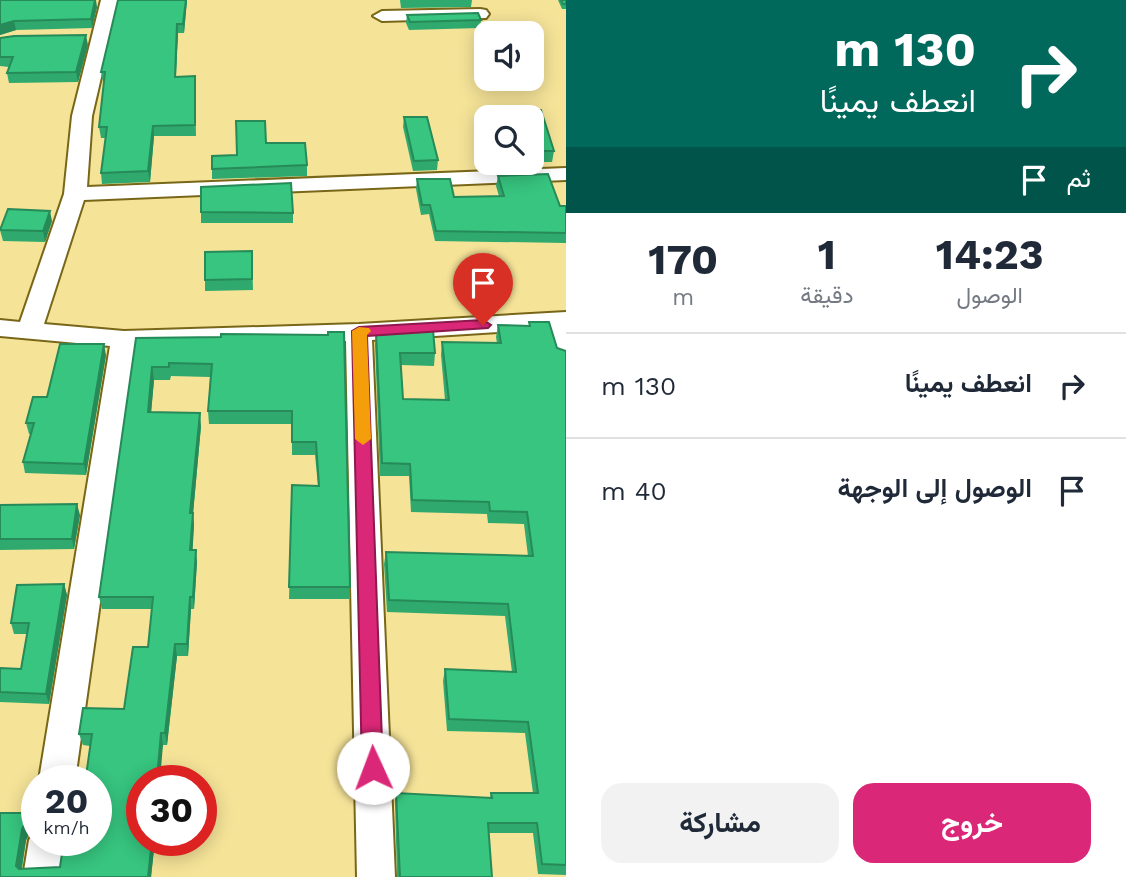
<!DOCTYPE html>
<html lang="ar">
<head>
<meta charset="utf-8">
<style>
  :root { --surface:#fff; --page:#f2f2f3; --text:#1f2937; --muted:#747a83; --line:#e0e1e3; --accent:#db2777 }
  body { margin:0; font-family:"Work Sans",Vazirmatn,sans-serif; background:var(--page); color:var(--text); direction:rtl; height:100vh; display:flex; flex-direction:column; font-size:26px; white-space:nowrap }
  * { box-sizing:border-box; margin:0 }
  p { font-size:23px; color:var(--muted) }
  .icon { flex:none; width:38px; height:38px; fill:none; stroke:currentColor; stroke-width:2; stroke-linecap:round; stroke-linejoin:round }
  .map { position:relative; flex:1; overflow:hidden; direction:ltr }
  .side { display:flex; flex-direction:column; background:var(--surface); width:560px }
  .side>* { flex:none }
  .hud { background:#00695c; color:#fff; overflow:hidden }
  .fabs { position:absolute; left:474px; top:21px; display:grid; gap:14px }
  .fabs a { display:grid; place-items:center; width:70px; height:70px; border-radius:14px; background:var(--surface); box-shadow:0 4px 18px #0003; font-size:35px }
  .speed { position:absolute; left:21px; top:765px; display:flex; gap:14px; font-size:35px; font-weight:700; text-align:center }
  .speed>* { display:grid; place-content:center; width:91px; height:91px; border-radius:50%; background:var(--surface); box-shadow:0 4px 18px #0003; line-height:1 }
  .speed small { font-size:18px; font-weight:400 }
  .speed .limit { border:10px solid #d22; background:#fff; color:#111 }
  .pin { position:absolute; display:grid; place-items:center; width:60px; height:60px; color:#fff; margin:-72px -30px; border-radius:50% 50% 50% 0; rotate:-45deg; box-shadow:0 0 7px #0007 }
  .pin .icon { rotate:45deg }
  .me { position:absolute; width:77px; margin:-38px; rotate:358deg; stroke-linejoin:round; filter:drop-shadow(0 0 5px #0008) }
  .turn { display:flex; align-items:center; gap:24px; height:147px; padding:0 35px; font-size:32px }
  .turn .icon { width:91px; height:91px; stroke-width:2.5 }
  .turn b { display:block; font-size:49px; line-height:60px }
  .then { display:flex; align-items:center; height:66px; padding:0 35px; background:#0003; gap:14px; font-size:26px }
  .eta { display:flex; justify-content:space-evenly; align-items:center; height:119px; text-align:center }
  .eta b { font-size:42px; font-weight:700; line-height:49px }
  .action { display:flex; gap:14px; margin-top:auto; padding:14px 35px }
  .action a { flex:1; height:80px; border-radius:21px; background:var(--accent); color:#fff; font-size:28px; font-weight:700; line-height:80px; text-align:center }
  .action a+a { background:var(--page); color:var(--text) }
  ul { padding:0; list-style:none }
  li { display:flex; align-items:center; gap:21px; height:105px; padding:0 35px; border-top:2px solid var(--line) }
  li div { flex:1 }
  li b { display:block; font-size:26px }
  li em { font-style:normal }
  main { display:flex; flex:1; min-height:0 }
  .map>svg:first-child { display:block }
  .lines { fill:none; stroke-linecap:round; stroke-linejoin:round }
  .minor-casing { stroke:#786718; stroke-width:4 }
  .minor { fill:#fff; fill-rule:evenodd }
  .wall { fill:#2fa96d }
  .shaded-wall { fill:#268a59 }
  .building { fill:#37c57f; stroke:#268a59; stroke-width:2 }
  .route { fill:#db2777; stroke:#8e194d; stroke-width:2 }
  .slow { fill:#f59e0b }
</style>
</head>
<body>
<main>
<section class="side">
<div class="hud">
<div class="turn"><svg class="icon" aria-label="right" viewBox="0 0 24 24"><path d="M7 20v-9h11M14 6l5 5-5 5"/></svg><div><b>130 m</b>انعطف يمينًا</div></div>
<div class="then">ثم<svg class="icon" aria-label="arrive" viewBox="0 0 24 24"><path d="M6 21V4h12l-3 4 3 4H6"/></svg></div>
</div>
<div class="eta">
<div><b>14:23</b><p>الوصول</p></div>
<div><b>1</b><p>دقيقة</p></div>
<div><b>170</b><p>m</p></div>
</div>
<ul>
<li><svg class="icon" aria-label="right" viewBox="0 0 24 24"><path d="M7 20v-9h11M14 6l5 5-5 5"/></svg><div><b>انعطف يمينًا</b></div><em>130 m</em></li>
<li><svg class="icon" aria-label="arrive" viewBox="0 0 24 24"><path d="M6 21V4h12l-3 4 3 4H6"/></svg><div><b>الوصول إلى الوجهة</b></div><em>40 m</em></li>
</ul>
<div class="action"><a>خروج</a><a>مشاركة</a></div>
</section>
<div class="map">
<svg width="566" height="877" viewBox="0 0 566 877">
  <rect width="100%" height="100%" fill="#f5e398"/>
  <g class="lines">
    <defs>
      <path id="minor" d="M101,0H119L92,116L87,187L566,168V180L84,200L44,324L124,331L359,324L566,312V362L557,359L547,329L372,340L395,877H357L346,341L136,347L75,780H39L110,346L0,336V320L20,322L64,194L72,116Z
        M480,9L486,10L489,14L486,18L382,21L373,16L382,11Z
        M37,826V840H67L61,877H23L29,840Z"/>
    </defs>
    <use href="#minor" class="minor-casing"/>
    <use href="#minor" class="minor"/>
  </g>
  <path class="wall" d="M0,0L97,7L92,28L16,30L0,35Z
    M118,0H187L184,33H178L176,77L195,86L196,136H154L150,182L102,184L101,173L106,138H101L99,127L104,82H103L101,72Z
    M400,0H472L471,7L401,8Z
    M558,0H566V9H562Z
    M407,15L481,20L480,28L409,30L406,23Z
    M0,38L88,45L78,82L9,83L7,73L9,67L0,66Z
    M514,110H541L554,151L552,162H541L540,166L491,168L489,163H532V117H513Z
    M404,117L438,160L437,170L413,171L403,127Z
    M266,143L307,165V176L212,179V169L237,155Z
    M498,176L560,206H566V243L435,241L429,214L421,215L416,189L417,179L454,197L499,196L496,186Z
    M201,212L293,213V223H201Z
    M52,221L45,242L3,241L0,230Z
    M252,251L253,290L205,291V280Z
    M529,322L557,348L566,351V875L538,874L533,833H489L492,877H397L395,804L396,793L490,798L491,793H533L525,733L447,731L443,681L445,669L512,672L505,616L387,612L384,564L386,552L528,556L524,524L488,523L487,514L411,512L409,476H380L375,345L376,333L435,353L434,366L401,365L403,399L445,400L441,355L442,342L497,343L496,337L498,325L529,326Z
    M328,335L350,587L349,599H289L292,485L318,486L315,455H292V424H209L208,411L210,377L171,376L170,380H154L151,412L201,426L193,514L194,525L192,550L197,562L194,609H191L188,656H177L167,745H163L142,840H155L151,877H0L31,813L35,824L26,840L22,869L60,867L96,840V780H87L86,776L90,746L83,745L79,734L124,709L148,647L152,609H102L99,597L136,338Z
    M106,355L86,475L25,473L23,462L31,434H29L26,423L47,397Z
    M0,505L80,515L74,549L0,550Z
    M64,584L67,595L49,704L0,702V668L21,669L27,634H14L11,623Z"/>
  <path class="shaded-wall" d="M95,0H96L97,7L92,28L91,19Z
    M186,0H187L184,33L183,24Z
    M14,21L16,30L0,35V25Z
    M177,24L178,33L175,87V77Z
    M86,35L88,45L78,82L76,72Z
    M153,126L154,136L150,182L148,171Z
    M50,211L52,221L45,242L43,231Z
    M104,344L106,355L86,475L84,464Z
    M152,367L154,380L150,425L148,412Z
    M200,413L201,426L193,514L194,525L192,562L190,550V513Z
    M77,504L80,515L74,549L72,539Z
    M196,550L197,562L194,609L193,597Z
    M64,584L67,595L49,704L46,694Z
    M190,597L191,609L188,656L187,644Z
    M175,644L177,656L167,745L165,733Z
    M161,733L163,745L160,780L157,779Z
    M31,813L35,824L26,840L20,877L16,866L22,829Z
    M152,840H155L151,877H148Z"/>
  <path class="building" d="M0,0H95L91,19L14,21L0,25Z
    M118,0H186L183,24H177L175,77L195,76V125L153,126L148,171L101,173L107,127H99L105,72H101Z
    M561,0H566V4H563Z
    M478,13L481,20L410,22L407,15Z
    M86,35L76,72L7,73L13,57H0V38L14,36Z
    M514,110H541L554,151H541L542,156H532V117H517Z
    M404,117H427L438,160L414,161Z
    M236,121H265L266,143H305L307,165L212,169V156L237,155Z
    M548,174L560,206H566V233L436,231L430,205H422L417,179H450L454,197L504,196L498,176Z
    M291,183L293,213L201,212V187Z
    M8,209L50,211L43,231L0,230Z
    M252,251V279L205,280V252Z
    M529,322H549L557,348L566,351V865L542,864L537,823H488L492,877H400L396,793L492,798L491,793H538L528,722L449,719L445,669L516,672L508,604L389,600L386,552L533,556L527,512L490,511L489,502L412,500L410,464L382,463L376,333H390V329L433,330L435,353H400L403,399L449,400L442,342L501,343L498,325L530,326Z
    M328,332H344L350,587H289L292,485L319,486L316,442H292V411H208L212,364L169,363V367H152L148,412L200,413L190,513H193L190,550H196L193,597H190L187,644H175L165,733H161L157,779H165V780H142V840H152L148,877H0V813H31L22,829L16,866L19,869L60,867L64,840H96V780H89L90,776H86L92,734H79L83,708L124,709L133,647H148L153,597H99L136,338L221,337V334L328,335Z
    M60,344H104L84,464L23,462L34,423H26L33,397H47Z
    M77,504L72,539H0V505Z
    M64,584L46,694L0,692V668L21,669L29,623H11L17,585Z
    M35,813H37V826H36Z"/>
  <path class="route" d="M483,320L491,325L488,328L367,336L383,768L380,775L373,777L365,775L362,768L352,331L359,327Z"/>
  <path class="slow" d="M359,327L369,328L371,331L367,335L371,439L363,445L355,439L352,331Z"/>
</svg>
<div class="fabs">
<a><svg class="icon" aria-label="sound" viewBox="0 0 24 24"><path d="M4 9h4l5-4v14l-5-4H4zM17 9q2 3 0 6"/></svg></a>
<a><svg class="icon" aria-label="search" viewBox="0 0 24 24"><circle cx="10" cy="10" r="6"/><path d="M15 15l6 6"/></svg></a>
</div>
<div class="speed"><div>20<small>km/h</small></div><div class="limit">30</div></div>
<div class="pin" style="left:483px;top:325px;background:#d93025"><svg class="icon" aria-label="arrive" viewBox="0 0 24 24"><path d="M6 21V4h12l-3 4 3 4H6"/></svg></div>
<svg class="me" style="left:373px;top:768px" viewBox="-20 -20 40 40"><circle r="19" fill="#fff"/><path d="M0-13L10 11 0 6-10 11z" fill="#db2777"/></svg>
</div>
</main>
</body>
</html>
